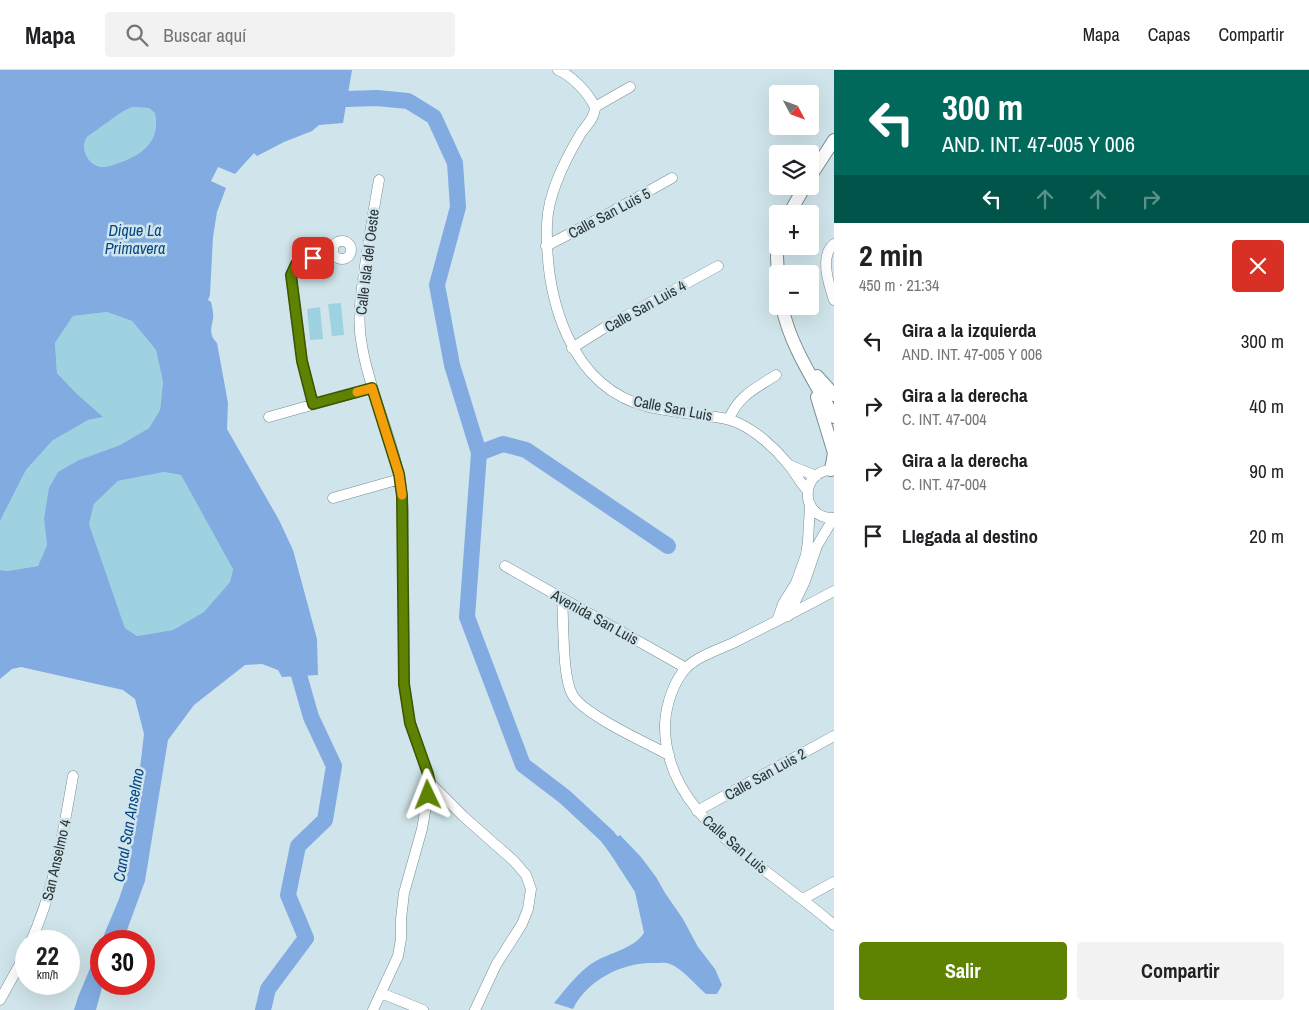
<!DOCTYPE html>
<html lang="es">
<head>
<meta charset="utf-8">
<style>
  :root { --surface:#fff; --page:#f2f2f2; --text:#202124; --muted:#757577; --line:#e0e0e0; --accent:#5e8302 }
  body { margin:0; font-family:"Archivo Narrow",sans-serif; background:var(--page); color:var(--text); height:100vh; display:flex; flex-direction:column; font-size:19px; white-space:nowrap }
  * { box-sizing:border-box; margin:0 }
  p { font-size:16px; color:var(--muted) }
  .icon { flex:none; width:28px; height:28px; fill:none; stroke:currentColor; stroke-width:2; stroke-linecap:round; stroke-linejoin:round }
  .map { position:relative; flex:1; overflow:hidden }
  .drawer { display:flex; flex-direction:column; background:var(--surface); width:475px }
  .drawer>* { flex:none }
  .hud { background:#00695c; color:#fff; overflow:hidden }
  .needle { width:32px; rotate:131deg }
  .controls { position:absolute; left:769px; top:15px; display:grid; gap:10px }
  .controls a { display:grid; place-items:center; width:50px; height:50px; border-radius:5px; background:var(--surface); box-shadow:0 5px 20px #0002; font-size:25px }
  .speed { position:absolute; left:15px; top:860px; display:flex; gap:10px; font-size:25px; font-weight:700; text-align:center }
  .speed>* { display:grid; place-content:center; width:65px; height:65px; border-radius:50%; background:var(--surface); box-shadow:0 5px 20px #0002; line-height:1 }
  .speed small { font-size:12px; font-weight:400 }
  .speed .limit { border:8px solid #d22; background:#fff; color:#111 }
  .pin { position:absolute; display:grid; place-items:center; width:42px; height:42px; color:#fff; margin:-21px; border-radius:10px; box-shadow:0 2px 8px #0006 }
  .me { position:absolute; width:55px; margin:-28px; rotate:358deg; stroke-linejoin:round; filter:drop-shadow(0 0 4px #0008) }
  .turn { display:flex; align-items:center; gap:18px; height:105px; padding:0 25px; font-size:22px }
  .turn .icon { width:65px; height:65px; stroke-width:2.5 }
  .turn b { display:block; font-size:35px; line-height:42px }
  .lanes { display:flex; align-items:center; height:48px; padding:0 25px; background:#0003; justify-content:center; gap:25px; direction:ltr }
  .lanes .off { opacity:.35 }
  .round { display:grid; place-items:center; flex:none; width:52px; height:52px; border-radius:5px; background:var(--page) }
  .overview { display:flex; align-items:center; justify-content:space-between; height:85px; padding:0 25px }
  h1 { font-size:30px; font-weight:700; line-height:38px }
  .action { display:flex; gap:10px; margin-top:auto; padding:10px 25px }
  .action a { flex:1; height:58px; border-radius:5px; background:var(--accent); color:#fff; font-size:20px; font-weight:700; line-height:58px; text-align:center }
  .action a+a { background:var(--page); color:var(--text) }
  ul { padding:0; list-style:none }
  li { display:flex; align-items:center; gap:15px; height:65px; padding:0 25px }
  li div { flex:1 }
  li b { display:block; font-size:19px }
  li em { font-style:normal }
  header { display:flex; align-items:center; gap:30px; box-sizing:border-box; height:70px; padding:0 25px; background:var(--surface); border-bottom:1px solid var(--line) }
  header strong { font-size:24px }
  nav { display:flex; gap:28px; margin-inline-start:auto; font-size:18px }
  .search { width:350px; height:45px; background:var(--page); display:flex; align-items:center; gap:12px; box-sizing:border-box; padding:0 18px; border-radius:5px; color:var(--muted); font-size:19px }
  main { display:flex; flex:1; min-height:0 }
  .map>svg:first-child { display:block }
  .green { fill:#9fd2e1 }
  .water { fill:#81abe1; fill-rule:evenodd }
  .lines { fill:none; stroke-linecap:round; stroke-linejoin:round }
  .river { stroke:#81abe1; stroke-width:16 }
  .minor-casing { stroke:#788c91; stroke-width:11 }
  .tertiary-casing { stroke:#788c91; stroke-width:14 }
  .minor { stroke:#fff; stroke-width:10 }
  .tertiary { stroke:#fff; stroke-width:12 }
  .route-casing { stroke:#3d5501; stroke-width:12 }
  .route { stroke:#5e8302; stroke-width:9 }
  .slow { stroke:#f59e0b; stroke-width:9 }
  .labels { text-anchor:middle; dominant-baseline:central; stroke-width:5; stroke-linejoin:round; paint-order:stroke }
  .street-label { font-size:15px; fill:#2b3436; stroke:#d0e5eb }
  .water-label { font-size:16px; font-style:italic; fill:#064484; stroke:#d0e5eb }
</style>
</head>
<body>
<header>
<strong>Mapa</strong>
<div class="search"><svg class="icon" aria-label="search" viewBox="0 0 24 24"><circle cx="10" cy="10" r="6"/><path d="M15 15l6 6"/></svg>Buscar aquí</div>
<nav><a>Mapa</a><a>Capas</a><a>Compartir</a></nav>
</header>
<main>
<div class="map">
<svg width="834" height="940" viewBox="0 0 834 940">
  <rect width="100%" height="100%" fill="#d0e5eb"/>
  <path class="green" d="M132,37L149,38L155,43C160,69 146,82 124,91C118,93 111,96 105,97C89,97 79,79 87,67L122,42Z
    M341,233L344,265L332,266L328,234Z
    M320,237L323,269L310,270L307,239Z
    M107,242L132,251L156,280L163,312L160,340L149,358L120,375L79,390L44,449L47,475L38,496L7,501L0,500V451L26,400L52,371L88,350L102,347L77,324L57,303L55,273L73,246Z
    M164,402L181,405L233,498L230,512L205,542L173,560L137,566L125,558L89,454L94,434L118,411Z"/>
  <path class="water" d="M0,0H352L343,53L319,55L312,61L284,72L257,86L254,83L235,104L218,97L211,111L226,118L217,142L213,167L210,225L208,230L211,232C212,237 214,244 213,249C211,259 209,265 217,273L228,333L227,359L279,450L293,480L317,569L318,605L282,607L278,600L262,594L245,595L194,635L168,670L145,811L123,871H101V914H103L96,940H74L78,927L119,829L128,802L144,664L135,629L123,620L21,597L12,599L0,609V500L7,501L38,496L47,475L44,449L49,418L58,402L79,390L120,375L149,358L160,340L163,312L156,280L132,251L107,242L73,246L55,273L57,303L77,324L103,347L88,350L52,371L26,400L0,451ZM132,37L149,38L155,43C160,69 146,82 124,91C118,93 111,96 105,97C89,98 79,79 87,67L122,42ZM164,402L181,405L233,499L230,512L204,542L173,560L137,566L125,558L89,454L94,434L118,411Z
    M620,765L641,787L656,807L665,823L683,849L698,877L715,899L722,915L717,924H706C695,915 683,899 670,894C666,892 659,893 654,893C623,892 587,910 573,939L554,933C566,919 578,902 594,892C611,882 633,879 644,863L635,822L604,774Z"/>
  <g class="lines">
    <path class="river" d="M346,29L377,28L408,31L434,47L455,93L458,137L437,215L452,295L479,383
      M624,788L607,766L565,727L523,695L467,547L479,383L503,374L526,380L668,476
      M263,940L268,919L306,868L288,825L298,776L325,750L334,696L311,647L299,605"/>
    <defs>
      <path id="minor" d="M558,0C573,6 588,23 595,37C595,47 587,55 581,63C565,90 548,123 547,154C545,227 569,318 649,337C668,341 687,343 705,346C717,347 728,348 738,353C756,361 775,378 788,394C795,402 800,413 808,421
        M595,37L630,17
        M333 180a9 9 0 1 1 18 0a9 9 0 1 1-18 0Z
        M834,174C819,186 829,215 834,230
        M546,176L604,146L672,108
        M572,278L604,258L718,196
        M313,334L302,291L291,205L296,194L313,189
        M269,347L372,318
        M729,349C739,325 755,319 776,305
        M789,395L816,406
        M834,400C800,398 798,449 834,448
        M333,428L400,409
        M505,496L686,598
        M834,521C801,539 767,556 733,573C718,580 698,586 686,598C673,612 666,636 665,654C664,725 721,767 772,806C793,822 814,838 834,855
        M562,529C564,553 562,605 572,624C582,644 647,673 669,685
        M788,546L805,511L817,476L833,449
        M777,551L783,534L796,513L806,485L808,471L810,435
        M430,713L463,746L514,791L526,805L531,819L528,839L522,854L496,895L475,940
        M697,741L834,666
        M803,829L834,812
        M31,871C55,818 63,762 73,706
        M381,923L423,940
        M0,930L26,883
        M373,940L398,886L401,869V849L404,823L422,759L430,713L428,704L410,653L404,614L403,438C401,382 371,331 362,276C356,247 362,219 366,189C370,163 374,137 379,110"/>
      <path id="tertiary" d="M810,107L834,70
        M789,144L805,116
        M778,205L777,187L778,176
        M782,236C790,276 815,312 834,347
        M817,306L834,325
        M817,327L834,383L831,400"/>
    </defs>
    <use href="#minor" class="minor-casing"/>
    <use href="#tertiary" class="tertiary-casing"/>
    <use href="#minor" class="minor"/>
    <use href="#tertiary" class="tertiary"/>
  </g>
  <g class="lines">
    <defs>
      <path id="route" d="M313,188L296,194L291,205L302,291L313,334L372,318L399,404L402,426L404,614L410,653L428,704L430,713L428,725"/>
    </defs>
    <use href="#route" class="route-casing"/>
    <use href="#route" class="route"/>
    <path class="slow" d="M357,322L372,318L399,404L402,425"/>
  </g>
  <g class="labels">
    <g class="street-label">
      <text transform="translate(609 143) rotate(-28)">Calle San Luis 5</text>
      <text transform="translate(367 192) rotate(-83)">Calle Isla del Oeste</text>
      <text transform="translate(645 236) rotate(-29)">Calle San Luis 4</text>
      <text transform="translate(673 338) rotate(11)">Calle San Luis</text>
      <text transform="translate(595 547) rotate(29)">Avenida San Luis</text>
      <text transform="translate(765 704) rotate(-29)">Calle San Luis 2</text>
      <text transform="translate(735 774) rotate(41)">Calle San Luis</text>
      <text transform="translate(56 790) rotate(-77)">San Anselmo 4</text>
    </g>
    <g class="water-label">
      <text x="135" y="160">Dique La<tspan x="135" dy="18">Primavera</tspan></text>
      <text transform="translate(128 755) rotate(-80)">Canal San Anselmo</text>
    </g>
  </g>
</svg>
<div class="controls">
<a><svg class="needle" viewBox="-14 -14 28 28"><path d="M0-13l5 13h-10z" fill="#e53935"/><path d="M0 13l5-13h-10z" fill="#757577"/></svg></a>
<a><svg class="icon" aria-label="layers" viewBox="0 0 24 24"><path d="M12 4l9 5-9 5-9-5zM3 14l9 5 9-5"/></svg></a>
<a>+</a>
<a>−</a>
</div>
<div class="speed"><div>22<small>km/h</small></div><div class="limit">30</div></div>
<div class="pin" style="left:313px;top:188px;background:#d93025"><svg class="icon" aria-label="arrive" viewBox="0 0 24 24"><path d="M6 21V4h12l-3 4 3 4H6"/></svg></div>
<svg class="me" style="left:428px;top:725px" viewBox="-20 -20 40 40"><path d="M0-17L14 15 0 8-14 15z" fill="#5e8302" stroke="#fff" stroke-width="4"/></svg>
</div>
<section class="drawer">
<div class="hud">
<div class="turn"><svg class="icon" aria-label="left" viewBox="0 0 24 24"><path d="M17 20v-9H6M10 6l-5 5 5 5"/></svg><div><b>300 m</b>AND. INT. 47-005 Y 006</div></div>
<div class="lanes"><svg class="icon" aria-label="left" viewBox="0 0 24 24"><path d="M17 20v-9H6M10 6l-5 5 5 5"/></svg><svg class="icon off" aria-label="ahead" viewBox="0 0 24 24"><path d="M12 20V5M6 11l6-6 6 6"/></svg><svg class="icon off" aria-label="ahead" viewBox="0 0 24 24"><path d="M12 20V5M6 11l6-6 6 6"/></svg><svg class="icon off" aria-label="right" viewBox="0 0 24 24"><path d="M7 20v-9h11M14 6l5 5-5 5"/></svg></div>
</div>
<div class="overview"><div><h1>2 min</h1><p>450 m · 21:34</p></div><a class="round" style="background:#d93025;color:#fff"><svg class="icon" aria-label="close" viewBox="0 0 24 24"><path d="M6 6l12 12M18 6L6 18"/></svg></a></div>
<ul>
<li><svg class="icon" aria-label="left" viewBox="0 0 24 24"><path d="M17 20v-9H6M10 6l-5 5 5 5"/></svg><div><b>Gira a la izquierda</b><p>AND. INT. 47-005 Y 006</p></div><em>300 m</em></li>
<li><svg class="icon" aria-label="right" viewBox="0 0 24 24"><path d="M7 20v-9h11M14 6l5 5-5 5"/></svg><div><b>Gira a la derecha</b><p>C. INT. 47-004</p></div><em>40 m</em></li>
<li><svg class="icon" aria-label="right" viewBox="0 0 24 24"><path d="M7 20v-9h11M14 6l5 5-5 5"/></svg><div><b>Gira a la derecha</b><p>C. INT. 47-004</p></div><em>90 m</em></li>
<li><svg class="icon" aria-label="arrive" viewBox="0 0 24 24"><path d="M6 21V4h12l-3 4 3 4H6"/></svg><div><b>Llegada al destino</b></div><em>20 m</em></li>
</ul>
<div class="action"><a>Salir</a><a>Compartir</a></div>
</section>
</main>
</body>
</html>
